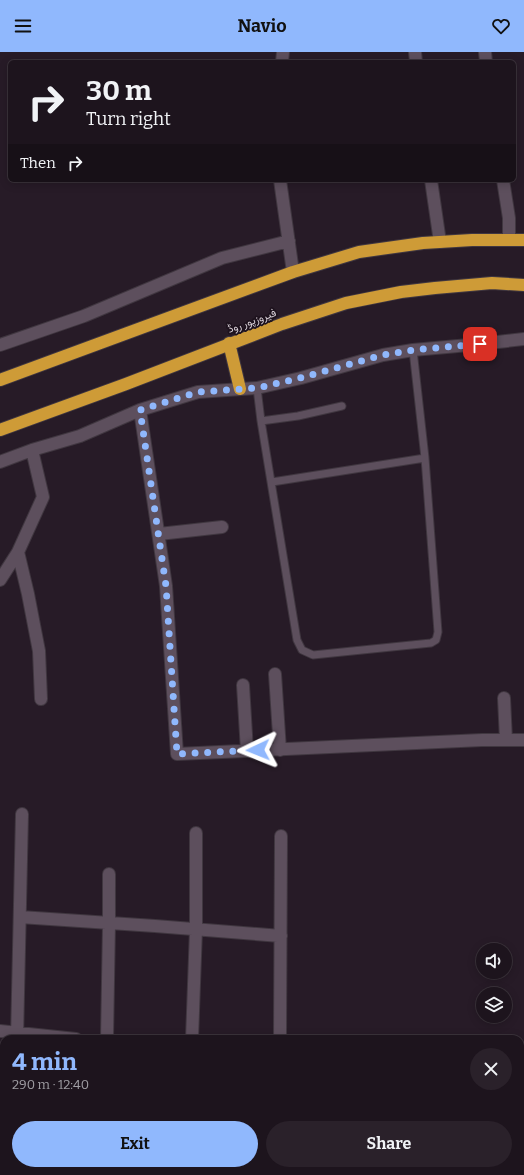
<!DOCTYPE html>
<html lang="en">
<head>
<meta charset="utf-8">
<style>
  :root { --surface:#1d141d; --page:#2a212a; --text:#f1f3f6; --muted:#a09ea4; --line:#3b333b; --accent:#90b8fd }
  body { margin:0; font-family:Bitter,Vazirmatn,serif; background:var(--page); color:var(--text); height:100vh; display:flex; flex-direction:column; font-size:15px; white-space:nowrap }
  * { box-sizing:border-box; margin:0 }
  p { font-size:13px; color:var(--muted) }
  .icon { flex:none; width:22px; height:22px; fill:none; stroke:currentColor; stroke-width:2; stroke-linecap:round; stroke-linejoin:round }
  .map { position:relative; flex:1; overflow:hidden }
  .details { position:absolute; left:0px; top:983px; width:524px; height:140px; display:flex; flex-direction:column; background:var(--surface); border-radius:12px 12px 0 0; box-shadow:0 2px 10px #0003,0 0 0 1px var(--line) }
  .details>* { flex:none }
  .banner { position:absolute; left:8px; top:8px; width:508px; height:122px; border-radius:6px; box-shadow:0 2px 10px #0003,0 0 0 1px var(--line); background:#1d141d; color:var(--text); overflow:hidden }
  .tools { position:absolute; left:476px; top:891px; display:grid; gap:8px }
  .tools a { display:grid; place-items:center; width:36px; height:36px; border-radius:50%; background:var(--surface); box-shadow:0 2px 10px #0003,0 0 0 1px var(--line); font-size:20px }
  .pin { position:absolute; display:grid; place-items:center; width:34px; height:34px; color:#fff; margin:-17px; border-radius:8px; box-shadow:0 2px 6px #0006 }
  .me { position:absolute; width:44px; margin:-22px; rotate:268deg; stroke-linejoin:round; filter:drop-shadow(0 0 3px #0008) }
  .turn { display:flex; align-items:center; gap:14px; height:84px; padding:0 12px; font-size:18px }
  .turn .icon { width:52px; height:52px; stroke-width:2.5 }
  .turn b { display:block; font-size:28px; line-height:34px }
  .then { display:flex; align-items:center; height:38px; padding:0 12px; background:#0003; gap:8px; font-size:15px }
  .round { display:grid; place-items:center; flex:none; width:42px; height:42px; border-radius:21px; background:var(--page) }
  .head { display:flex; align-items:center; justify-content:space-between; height:68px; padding:0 12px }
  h1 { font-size:24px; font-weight:700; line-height:30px; color:var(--accent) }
  .action { display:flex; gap:8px; margin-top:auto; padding:8px 12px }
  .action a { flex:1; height:46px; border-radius:24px; background:var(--accent); color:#111; font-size:16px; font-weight:700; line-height:46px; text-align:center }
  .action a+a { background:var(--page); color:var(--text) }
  header { display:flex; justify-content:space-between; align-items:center; height:52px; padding:0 12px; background:var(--accent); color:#111; font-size:18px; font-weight:700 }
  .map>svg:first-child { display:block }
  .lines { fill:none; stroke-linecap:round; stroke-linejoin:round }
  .lane-casing { stroke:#403740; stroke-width:9 }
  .street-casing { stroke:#403740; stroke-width:14 }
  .highway-casing { stroke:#403740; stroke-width:14 }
  .lane { stroke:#5d4f5d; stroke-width:7 }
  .street { stroke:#5d4f5d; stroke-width:12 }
  .highway { stroke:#ce9b37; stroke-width:12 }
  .route { stroke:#90b8fd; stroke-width:7; stroke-dasharray:0 12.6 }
  .labels { text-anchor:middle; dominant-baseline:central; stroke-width:3.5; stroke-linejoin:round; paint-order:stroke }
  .street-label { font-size:11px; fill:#dad2d9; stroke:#1d121d }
</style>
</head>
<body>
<header><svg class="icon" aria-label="menu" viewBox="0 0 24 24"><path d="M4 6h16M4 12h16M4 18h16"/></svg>Navio<svg class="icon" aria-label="heart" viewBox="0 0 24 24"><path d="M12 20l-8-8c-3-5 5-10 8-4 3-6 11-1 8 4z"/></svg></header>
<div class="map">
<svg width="524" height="1123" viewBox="0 0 524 1123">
  <rect width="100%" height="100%" fill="#271b27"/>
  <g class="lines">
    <defs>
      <path id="lane" d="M257,336L261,369L297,588L302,598L313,603L431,591L436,588L438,580L425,406L413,298
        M261,369L298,364L342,354
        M272,430L425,406"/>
      <path id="street" d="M415,0L416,10
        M485,0L486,10
        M282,10L283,0
        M280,128L293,220
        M431,128L440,190
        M503,128L509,166V187
        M0,293L84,264L222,206L289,189
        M140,358L166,534L177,702L482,688H524
        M0,410L32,398L80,384L140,358L198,340L257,336L301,326L383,303L413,298L480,292L524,287
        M159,482L222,475
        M18,500L28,542L39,599L41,647
        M0,528L18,500L43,445L32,398
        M275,622L280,698
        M243,633L247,699
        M504,646L506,688
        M20,865L155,874L281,884
        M0,979L76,987
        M17,987L22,762
        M107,987L109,871V822
        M192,987L196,877V781
        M280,987L281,784
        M0,1117L4,1118
        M19,1119L65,1123
        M101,1123V1119
        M188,1123V1119
        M274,1123V1119"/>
      <path id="highway" d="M229,291L240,337
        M0,328L293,220L359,200L423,191L472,188H524
        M0,378L126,332L282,272L346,251L401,240L435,236L492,231L524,233"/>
    </defs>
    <use href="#lane" class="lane-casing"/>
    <use href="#street" class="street-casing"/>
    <use href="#highway" class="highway-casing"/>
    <use href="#lane" class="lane"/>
    <use href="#street" class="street"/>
    <use href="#highway" class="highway"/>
  </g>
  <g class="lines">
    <path class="route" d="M258,698L177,702L166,534L140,358L198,340L257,336L300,326L383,303L413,298L480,292"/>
  </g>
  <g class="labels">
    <g class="street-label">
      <text transform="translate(252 269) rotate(-20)">فیروزپور روڈ</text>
    </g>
  </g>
</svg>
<div class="tools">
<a><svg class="icon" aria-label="sound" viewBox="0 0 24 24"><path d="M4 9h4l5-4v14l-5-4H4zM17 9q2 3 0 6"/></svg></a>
<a><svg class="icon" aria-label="layers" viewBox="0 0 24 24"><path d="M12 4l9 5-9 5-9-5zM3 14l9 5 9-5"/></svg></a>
</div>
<div class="pin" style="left:480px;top:292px;background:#d93025"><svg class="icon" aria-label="arrive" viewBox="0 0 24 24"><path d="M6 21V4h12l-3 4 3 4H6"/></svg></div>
<svg class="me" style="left:258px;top:698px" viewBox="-20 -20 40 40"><path d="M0-17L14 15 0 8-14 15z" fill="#90b8fd" stroke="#fff" stroke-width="4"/></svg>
<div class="banner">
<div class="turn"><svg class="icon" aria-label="right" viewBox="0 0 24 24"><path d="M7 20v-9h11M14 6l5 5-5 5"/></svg><div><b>30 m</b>Turn right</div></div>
<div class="then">Then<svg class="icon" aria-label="right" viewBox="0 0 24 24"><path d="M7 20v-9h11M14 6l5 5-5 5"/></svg></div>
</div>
<section class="details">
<div class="head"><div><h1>4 min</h1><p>290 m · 12:40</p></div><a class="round"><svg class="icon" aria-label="close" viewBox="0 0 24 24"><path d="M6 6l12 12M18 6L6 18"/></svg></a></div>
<div class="action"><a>Exit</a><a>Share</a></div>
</section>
</div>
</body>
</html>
